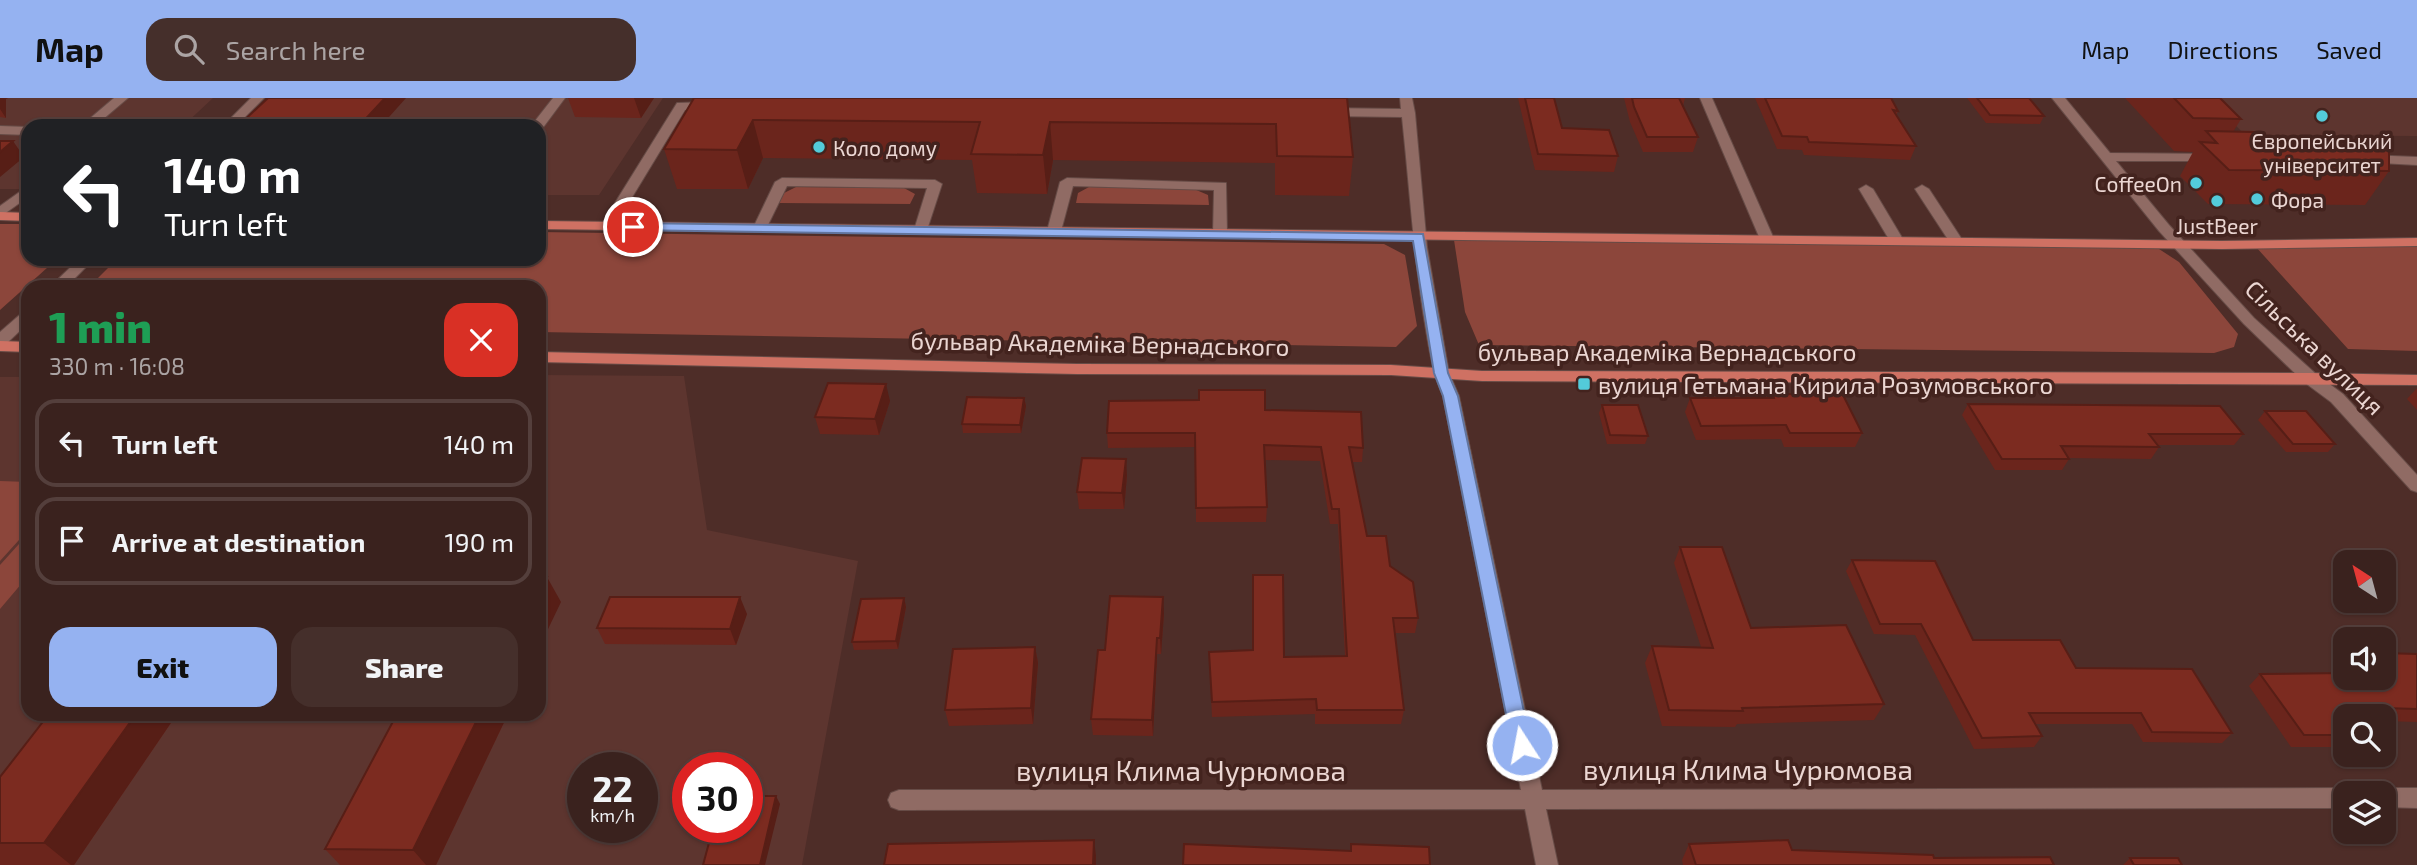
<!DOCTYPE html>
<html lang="en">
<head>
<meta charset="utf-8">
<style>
  :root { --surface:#3a221e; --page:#452f2b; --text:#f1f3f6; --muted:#aba4a4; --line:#543f3c; --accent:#95b2f1 }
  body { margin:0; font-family:"Exo 2",sans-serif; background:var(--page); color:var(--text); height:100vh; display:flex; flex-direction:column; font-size:26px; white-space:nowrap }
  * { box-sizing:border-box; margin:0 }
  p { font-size:23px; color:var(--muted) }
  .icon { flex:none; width:38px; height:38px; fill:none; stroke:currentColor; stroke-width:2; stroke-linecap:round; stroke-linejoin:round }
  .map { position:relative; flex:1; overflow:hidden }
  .sheet { position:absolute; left:21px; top:182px; width:525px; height:441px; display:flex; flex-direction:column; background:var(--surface); border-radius:21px; box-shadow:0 2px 5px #0004,0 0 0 2px var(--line) }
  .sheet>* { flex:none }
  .top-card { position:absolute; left:21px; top:21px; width:525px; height:147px; border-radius:21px; box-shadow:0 2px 5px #0004,0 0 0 2px var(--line); background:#202124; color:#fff; overflow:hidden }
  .needle { width:46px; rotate:324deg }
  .controls { position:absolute; left:2333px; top:452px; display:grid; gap:14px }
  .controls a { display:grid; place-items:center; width:63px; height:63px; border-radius:14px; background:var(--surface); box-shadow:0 2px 5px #0004,0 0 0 2px var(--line); font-size:35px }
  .speed { position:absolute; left:567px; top:654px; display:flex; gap:14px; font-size:35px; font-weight:700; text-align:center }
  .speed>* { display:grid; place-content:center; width:91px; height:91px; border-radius:50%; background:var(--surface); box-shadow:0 2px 5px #0004,0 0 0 2px var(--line); line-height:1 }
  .speed small { font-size:18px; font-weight:400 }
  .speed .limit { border:10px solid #d22; background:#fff; color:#111 }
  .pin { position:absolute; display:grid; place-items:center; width:60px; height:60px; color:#fff; margin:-30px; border:4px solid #fff; border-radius:50%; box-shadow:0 2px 7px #0007 }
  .me { position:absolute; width:77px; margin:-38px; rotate:349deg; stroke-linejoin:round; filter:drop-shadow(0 0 5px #0008) }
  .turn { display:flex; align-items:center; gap:24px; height:147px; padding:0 28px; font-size:32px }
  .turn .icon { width:91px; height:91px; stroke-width:2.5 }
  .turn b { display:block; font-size:49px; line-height:60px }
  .round { display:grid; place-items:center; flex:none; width:74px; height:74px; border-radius:21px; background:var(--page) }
  .overview { display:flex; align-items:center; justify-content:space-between; height:119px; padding:0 28px }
  h1 { font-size:42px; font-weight:800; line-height:52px; color:#1e9e55 }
  .cta { display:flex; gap:14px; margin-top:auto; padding:14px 28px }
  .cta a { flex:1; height:80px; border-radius:21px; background:var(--accent); color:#111; font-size:28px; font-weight:800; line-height:80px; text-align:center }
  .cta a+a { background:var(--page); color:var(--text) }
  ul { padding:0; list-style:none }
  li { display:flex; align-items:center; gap:21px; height:88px; margin:0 14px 10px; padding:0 14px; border:4px solid var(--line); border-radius:21px }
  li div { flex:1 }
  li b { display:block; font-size:26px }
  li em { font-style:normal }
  header { display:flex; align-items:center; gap:42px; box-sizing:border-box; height:98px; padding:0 35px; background:var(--accent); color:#111 }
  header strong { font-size:33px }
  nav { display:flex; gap:38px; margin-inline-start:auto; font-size:24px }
  .search { width:490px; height:63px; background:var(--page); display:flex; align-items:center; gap:18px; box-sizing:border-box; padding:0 24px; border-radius:21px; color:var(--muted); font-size:26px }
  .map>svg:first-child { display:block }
  .built { fill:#5d352f; fill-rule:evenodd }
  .green { fill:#8c463b }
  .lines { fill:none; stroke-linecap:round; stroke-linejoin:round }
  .minor-casing { stroke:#664b46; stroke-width:2 }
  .major-casing { stroke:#664b46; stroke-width:2 }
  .minor { fill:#906b64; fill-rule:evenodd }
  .major { fill:#cf7163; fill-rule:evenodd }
  .wall { fill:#6b251c }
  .shaded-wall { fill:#571e16 }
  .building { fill:#7c2b20; stroke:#571e16; stroke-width:2 }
  .route { fill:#95b2f1; stroke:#61749d; stroke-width:2 }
  .poi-dot { fill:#53cbda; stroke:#43231e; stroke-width:2.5 }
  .labels { text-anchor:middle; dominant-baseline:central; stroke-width:7; stroke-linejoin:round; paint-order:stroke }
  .far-poi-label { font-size:21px; fill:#ebd6d2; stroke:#43231e }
  .street-label { font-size:24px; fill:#ebd6d2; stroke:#43231e }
  .poi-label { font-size:24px; fill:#ebd6d2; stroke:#43231e; text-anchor:start }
  .near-street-label { font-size:28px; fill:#ebd6d2; stroke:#43231e }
</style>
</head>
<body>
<header>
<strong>Map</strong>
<div class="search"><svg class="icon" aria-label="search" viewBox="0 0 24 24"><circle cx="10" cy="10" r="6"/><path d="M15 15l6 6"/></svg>Search here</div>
<nav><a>Map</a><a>Directions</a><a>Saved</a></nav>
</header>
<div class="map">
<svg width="2417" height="767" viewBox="0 0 2417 767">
  <rect width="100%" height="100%" fill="#4e2d28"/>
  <path class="built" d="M0,0H213L183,28H28V91H0Z
    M277,0H663L599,97H539V28H248Z
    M2209,0H2417V38L2245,37Z
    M539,277L684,278L707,432L858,463L802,767H0V279H28V616H539ZM583,670H642V730H583ZM688,670H747V730H688Z"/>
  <path class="green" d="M796,89L904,90L915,96L910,106L779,105L784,95Z
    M1089,89L1194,91L1208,97L1209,107L1076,105L1078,95Z
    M0,126H28V161H57L0,212Z
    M539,134L1384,146L1405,157L1417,228L1396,249L539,234V189H89L117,161H539Z
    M1454,142L2130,145L2159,151L2179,164L2238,236L2234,249L2214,255L1479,247L1465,214Z
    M2417,147V253L2348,251L2256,149Z
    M0,383L28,384V432L0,463Z
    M28,436V478L0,511V467Z"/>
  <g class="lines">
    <defs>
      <path id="minor" d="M114,0H128L95,28H81Z
        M251,0H264L236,28H223Z
        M553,0H565L542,31L531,28Z
        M1400,0H1412L1415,15L1427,149L1449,275L1459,298L1542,692L2345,690L2353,695H2345V710L1546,711L1558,767H1536L1525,711L899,712L891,709L888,702L891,695L899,692H1521L1443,298C1431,271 1428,243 1423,214C1413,149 1409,84 1402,19L1327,18L1321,14L1327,10L1401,11Z
        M1700,0H1712L1774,141L1772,144H1762L1760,141Z
        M2052,0H2065L2110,55L2218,56L2220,59L2213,63H2116L2169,127L2254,220L2316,276L2343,296L2417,377V394L2411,392L2331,304L2304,284L2244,226L2159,133Z
        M711,4L717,8L715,11L685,12L614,129L612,132H602L600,129L677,5Z
        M0,28L28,29V37L0,36Z
        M2367,57L2417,59V67L2362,64V58Z
        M782,80L935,82L942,86L926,135L921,136L914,132L927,90L787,88L765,133H755L753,130L775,84Z
        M1067,80L1226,85L1227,136L1220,140L1213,136L1214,92L1073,88L1061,133L1059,136H1049L1047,133L1060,84Z
        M1866,87L1873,91L1904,143L1902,146H1892L1890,143L1859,91Z
        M1922,87L1929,91L1963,143L1961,146H1951L1949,143L1915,91Z
        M28,88V99L0,119V108Z
        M79,161H94L66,189H50Z
        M28,212V225L6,246L0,248V234L23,214Z
        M2384,690H2417V710L2384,709V695H2376Z"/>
      <path id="major" d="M0,114L28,115V123L0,122Z
        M539,123L2222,143L2417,140V148L2222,151L539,131Z
        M0,243L28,244V254L0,253Z
        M539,254L1077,266L1391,267L1482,273L2310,275L2417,277V287L1482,283L1391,277L1077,276L539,264Z"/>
    </defs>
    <use href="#minor" class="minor-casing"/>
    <use href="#major" class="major-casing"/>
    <use href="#minor" class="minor"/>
    <use href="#major" class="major"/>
  </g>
  <path class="wall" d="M0,0H8L6,1V20L0,19Z
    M568,0H654L641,20L575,19Z
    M694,0H1347L1353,59L1349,98L1275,97V65L1053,62L1047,96L977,95L972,62L763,60L748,91H677L664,51Z
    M1518,0H1554L1562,30L1618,58L1614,74L1535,72Z
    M1624,0H1685L1683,8L1698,39L1693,54H1643L1630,24Z
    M1755,0H1891L1898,13L1896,18L1916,48L1910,62L1804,57L1802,52L1777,51Z
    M1967,0H2029L2044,18L2040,26L1986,25Z
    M2125,0H2220L2241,21L2233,34L2266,46L2389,73L2365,107L2208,106L2180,78L2193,54L2174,53Z
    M2417,290V312L2407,301Z
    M1773,296L1862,335L1855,349H1784L1781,341L1696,342L1685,314L1690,300H1772Z
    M1024,300L1026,308L1021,335H963L962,326Z
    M890,303L879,337L820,336L815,319Z
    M1968,306L2243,336L2234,347H2157L2159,349L2151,361L2068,360L2069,361L2062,372H1995L1962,317Z
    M1602,307L1648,338L1645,346H1607L1599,315Z
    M1265,312L1363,350L1362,364H1352L1367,438L1390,468L1418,520L1415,535H1394L1404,612L1401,626H1315V616L1212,619L1209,554L1252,552L1253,477L1284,559L1345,558L1338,426H1330L1320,363L1265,362L1267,409L1266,424H1196V349L1108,350L1107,335Z
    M2265,313L2335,346L2328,354H2286L2258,322Z
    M1127,377L1124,411H1079L1077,394Z
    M1680,449L1751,530L1884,606L1874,622L1737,626L1735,629L1662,628L1645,565L1652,548L1701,549L1674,465Z
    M1852,462L1973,542L2076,570L2232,635L2222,645L2143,644L2132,626H2035L2042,638L2034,649L1974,651L1915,537L1874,536L1846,473Z
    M904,500L906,509L898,551L854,552L852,544Z
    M1164,515L1161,556H1157L1153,638L1093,637L1091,621L1105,552Z
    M747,516L736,547L605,546L597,530Z
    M1035,549L1038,565L1033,626L949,628L945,612Z
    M2417,556V624L2384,623V618H2345V649H2291L2249,588L2260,576L2384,579Z
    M49,616H177L74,767H0V679Z
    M397,616H508L436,767H340L325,751Z
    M1689,746L1934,760L2054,767H1683L1682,762Z
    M2130,760L2182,767H2123Z"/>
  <path class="shaded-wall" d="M0,0H8L6,1V20L0,11Z
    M385,0H406L381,28H359Z
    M634,0H654L641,20Z
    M753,22L763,60L748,91L737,52Z
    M1050,24L1053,62L1047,96L1043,57Z
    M13,43L24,59L0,79V54Z
    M886,286L890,303L879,337L875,321Z
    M1024,300L1026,308L1021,335L1020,327Z
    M1126,361L1127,377L1124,411L1122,395Z
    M547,479L561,504L539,550V496Z
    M740,499L747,516L736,547L730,531Z
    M1163,499L1164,515L1161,556L1160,540Z
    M904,500L906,509L898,551L896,543Z
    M1157,540V556L1153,638L1152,622Z
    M1035,549L1038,565L1033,626L1031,610Z
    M136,616H177L74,767H71L44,745Z
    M480,616H508L436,767H426L413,752Z
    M776,698L780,706L765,767H760Z
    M1094,742L1096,758V767H1093Z"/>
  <path class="building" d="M268,0H385L359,28H238Z
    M694,0H1347L1353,59L1277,58L1276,26L1050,24L1043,57L971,56L980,24L753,22L737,52L664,51Z
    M1525,0H1554L1562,30L1609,32L1618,58L1538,56Z
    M1632,0H1679L1698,39H1647L1634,9Z
    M1765,0H1891L1898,13L1893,12L1916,48L1809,44L1807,39L1782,38Z
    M1977,0H2029L2044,18L1990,17Z
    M2174,0H2220L2241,21L2193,20Z
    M2206,33L2254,34L2266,46L2389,48V73L2229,72L2200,44L2217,45Z
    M0,43H13L0,54Z
    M828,285L886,286L875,321L815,319Z
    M1199,292H1265V312L1361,314L1363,350L1349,349L1367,438H1386L1390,468L1413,484L1418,520H1393L1404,612H1317L1316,601L1212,604L1209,554L1253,552V477H1283L1284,559L1347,558L1339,411H1332L1321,349L1264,347L1267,409L1196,410L1195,335H1107L1109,303L1199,302Z
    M1773,296L1843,297L1862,335H1790L1786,327L1701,328L1690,300H1774Z
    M967,299L1024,300L1020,327L962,326Z
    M1968,306L2220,308L2243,336H2149L2159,349L2061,348L2069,361H2002Z
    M1602,307H1638L1648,338L1610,337Z
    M2265,313H2306L2335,346H2293Z
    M1082,360L1126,361L1122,395L1077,394Z
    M1680,449H1722L1751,530L1846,527L1884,606L1742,610L1743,613L1669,612L1652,548L1713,550Z
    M1852,462L1935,463L1973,542H2060L2076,570L2192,571L2232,635L2152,634L2141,615H2029L2042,638L1982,640L1921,526H1880Z
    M539,479H547L539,496Z
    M1110,498L1163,499L1160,540H1157L1152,622L1091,621L1098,552H1105Z
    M610,499H740L730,531L597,530Z
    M904,500L896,543L852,544L861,501Z
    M1035,549L1031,610L945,612L953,551Z
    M2384,555L2417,556V611L2352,609L2358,618H2345V637H2304L2260,576L2345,575V579H2384Z
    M49,616H136L44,745H0V679Z
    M397,616H480L413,752L325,751Z
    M747,698H776L760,767H703L713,730H747Z
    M1094,742L1093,767H884L888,746Z
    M1788,742L1792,752L1933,757L1934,760L2050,759L2054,767H1696L1689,746Z
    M1184,746L1351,753V746L1429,749L1430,767H1183Z
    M2130,760H2178L2182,767H2134Z"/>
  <path class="route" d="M633,125L1423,136L1448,275L1458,298L1531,647L1528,653L1522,655L1515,653L1512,647L1443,298L1434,275L1413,143L628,132L627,129Z"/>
  <g class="poi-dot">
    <circle cx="2322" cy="18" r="7"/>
    <circle cx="819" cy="49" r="7"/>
    <circle cx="2196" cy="85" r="7"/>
    <circle cx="2257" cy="101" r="7"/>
    <circle cx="2217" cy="103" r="7"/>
    <rect x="1577" y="279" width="14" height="14" rx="3.5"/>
  </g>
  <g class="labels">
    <g class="far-poi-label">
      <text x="2322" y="42">Європейський<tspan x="2322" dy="24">університет</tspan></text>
      <text x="833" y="49" text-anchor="start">Коло дому</text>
      <text x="2182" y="85" text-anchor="end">CoffeeOn</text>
      <text x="2271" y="101" text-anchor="start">Фора</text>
      <text x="2217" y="127">JustBeer</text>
    </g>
    <g class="street-label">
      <text transform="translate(1100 245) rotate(1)">бульвар Академіка Вернадського</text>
      <text transform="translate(2315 249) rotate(44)">Сільська вулиця</text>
      <text x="1667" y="253">бульвар Академіка Вернадського</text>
    </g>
    <g class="poi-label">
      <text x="1598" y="286">вулиця Гетьмана Кирила Розумовського</text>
    </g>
    <g class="near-street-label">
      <text x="1748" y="671">вулиця Клима Чурюмова</text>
      <text x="1181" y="672">вулиця Клима Чурюмова</text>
    </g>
  </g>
</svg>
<div class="controls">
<a><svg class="needle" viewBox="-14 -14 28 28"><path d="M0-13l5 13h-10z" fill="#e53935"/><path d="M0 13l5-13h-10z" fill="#aba4a4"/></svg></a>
<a><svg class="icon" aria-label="sound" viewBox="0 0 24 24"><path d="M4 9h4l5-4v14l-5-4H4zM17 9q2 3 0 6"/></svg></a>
<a><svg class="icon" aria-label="search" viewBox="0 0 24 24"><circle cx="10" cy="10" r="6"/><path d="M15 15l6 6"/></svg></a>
<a><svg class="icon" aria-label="layers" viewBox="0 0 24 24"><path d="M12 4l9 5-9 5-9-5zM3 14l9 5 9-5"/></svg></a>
</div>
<div class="speed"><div>22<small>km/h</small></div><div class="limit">30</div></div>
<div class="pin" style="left:633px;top:129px;background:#d93025"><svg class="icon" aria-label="arrive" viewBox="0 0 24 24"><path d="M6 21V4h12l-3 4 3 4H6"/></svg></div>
<svg class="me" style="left:1522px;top:647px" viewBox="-20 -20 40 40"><circle r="17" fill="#95b2f1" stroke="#fff" stroke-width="3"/><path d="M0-11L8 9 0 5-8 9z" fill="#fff"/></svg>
<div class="top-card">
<div class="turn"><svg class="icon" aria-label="left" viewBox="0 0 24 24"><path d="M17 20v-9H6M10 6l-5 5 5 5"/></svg><div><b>140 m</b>Turn left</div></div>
</div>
<section class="sheet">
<div class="overview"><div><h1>1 min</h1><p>330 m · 16:08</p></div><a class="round" style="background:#d93025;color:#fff"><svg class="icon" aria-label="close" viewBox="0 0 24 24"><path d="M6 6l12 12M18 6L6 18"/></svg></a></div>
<ul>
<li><svg class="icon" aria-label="left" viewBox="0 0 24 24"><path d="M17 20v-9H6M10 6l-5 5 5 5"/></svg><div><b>Turn left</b></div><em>140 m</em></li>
<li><svg class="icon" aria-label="arrive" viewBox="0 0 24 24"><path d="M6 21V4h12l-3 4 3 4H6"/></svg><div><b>Arrive at destination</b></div><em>190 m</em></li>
</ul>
<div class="cta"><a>Exit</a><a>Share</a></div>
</section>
</div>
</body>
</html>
